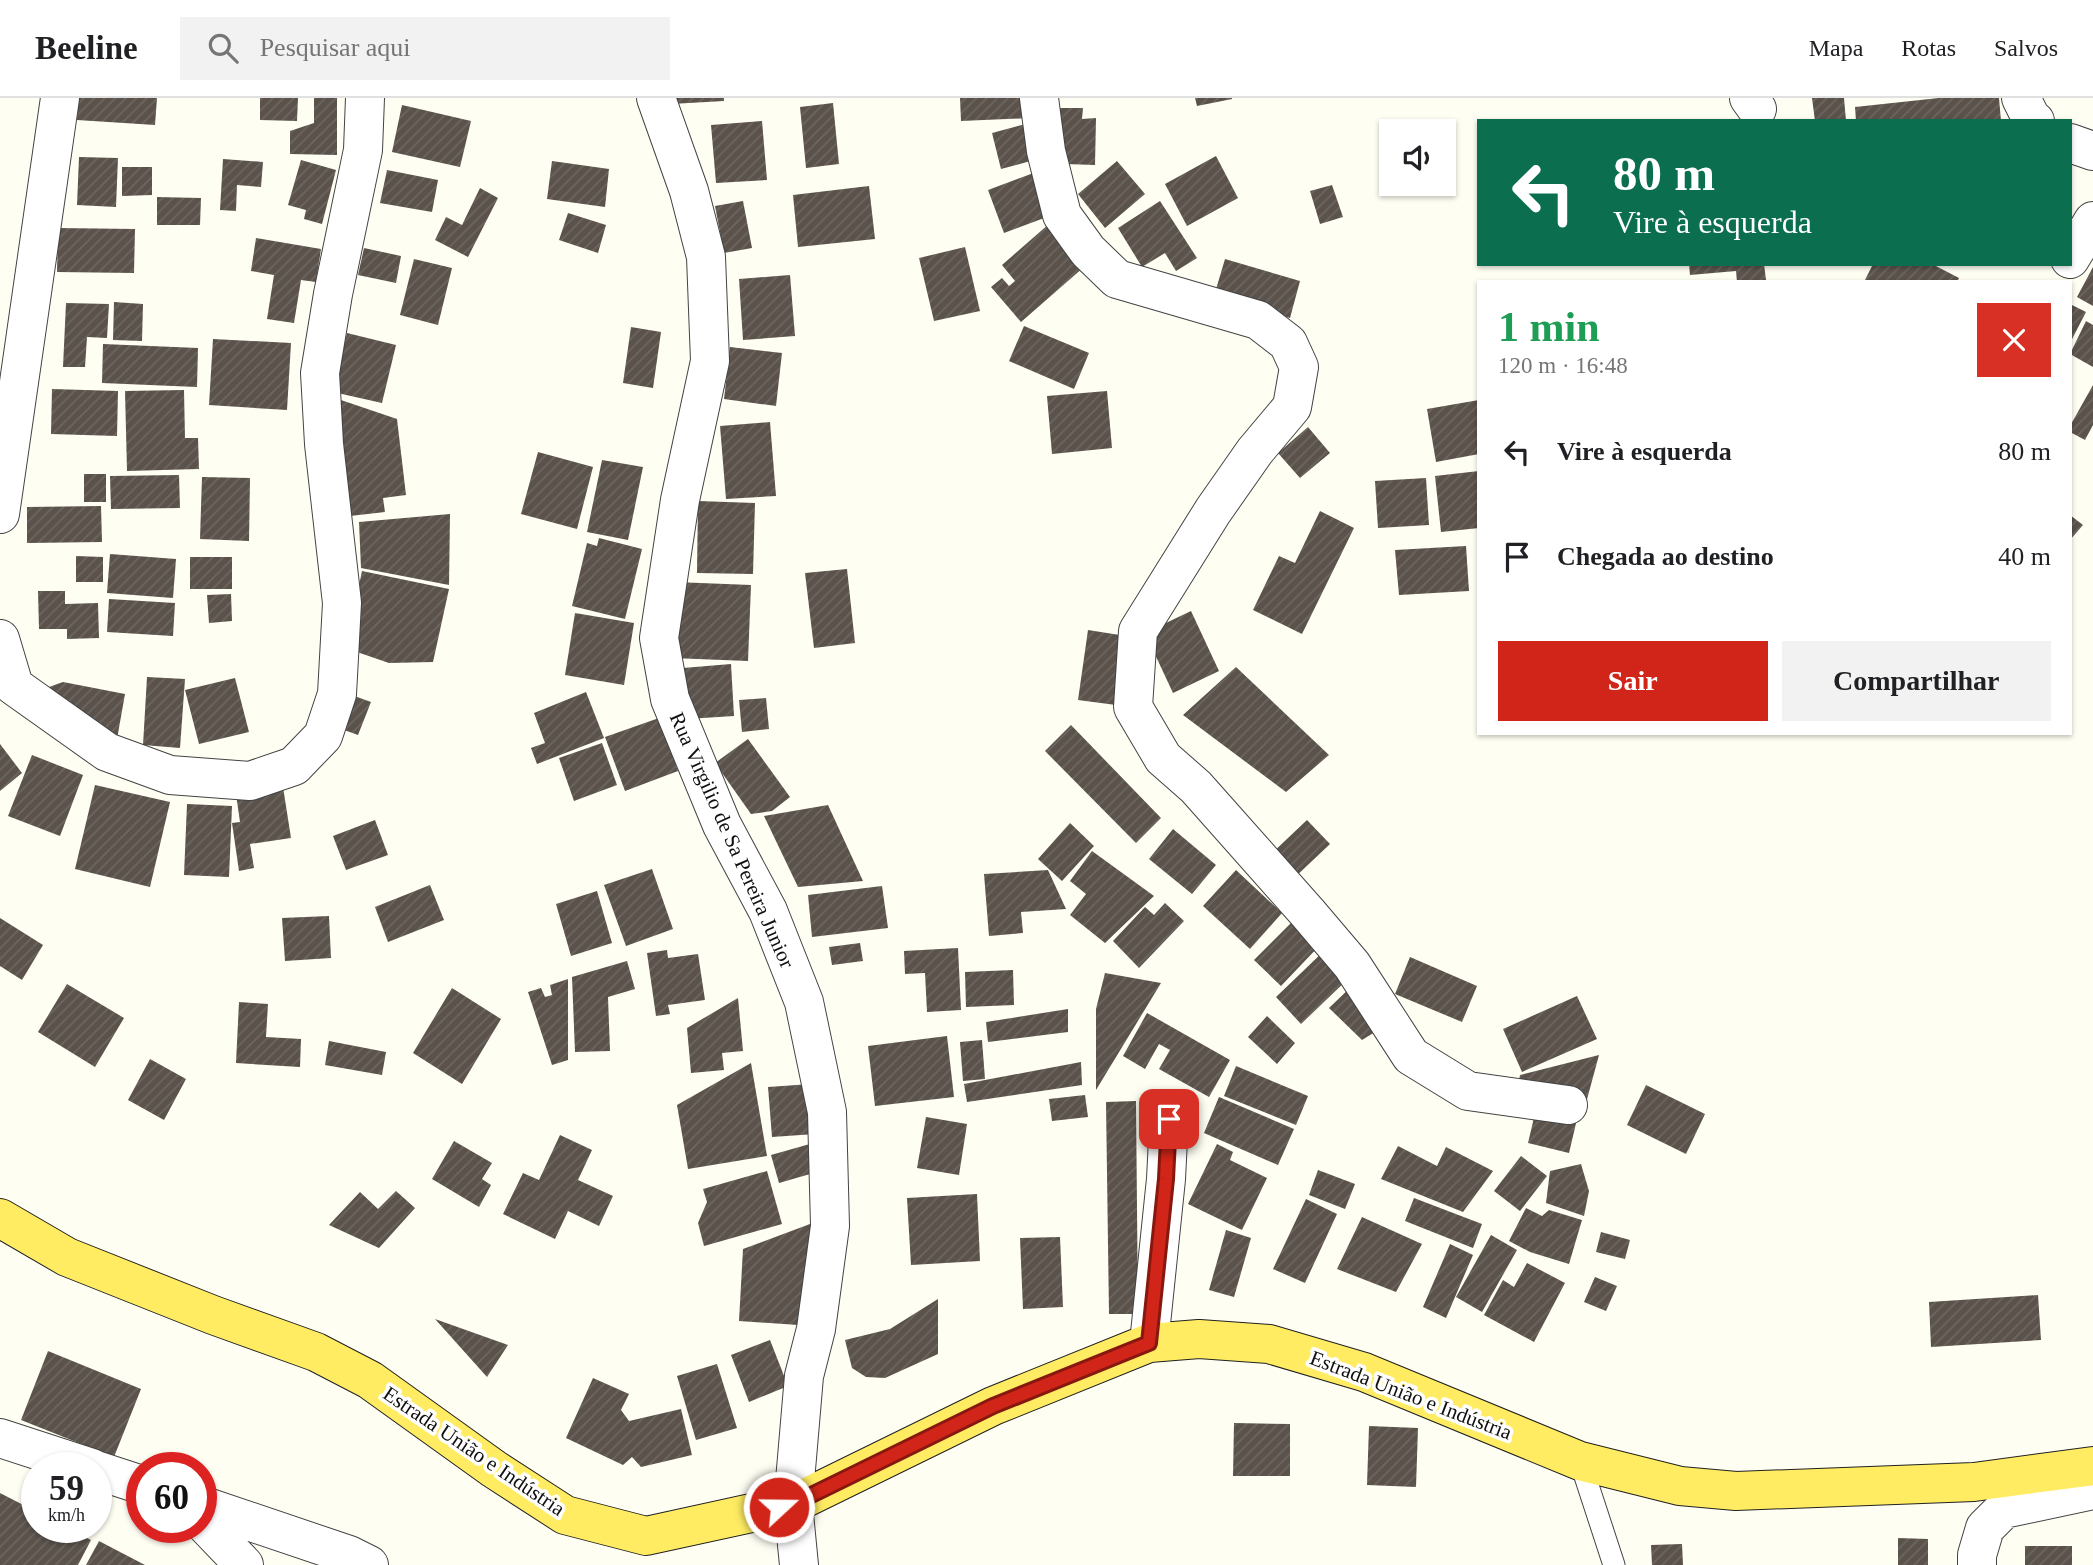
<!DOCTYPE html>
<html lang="pt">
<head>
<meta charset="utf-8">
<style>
  :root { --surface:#fff; --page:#f2f2f2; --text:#202124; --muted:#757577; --line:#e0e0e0; --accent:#d02518 }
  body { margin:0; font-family:"Times New Roman",serif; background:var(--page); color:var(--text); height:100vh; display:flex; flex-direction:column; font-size:26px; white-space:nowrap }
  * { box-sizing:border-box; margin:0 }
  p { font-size:23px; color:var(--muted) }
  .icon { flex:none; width:38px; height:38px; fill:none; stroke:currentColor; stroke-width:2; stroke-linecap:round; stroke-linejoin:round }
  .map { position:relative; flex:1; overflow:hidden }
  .details { position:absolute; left:1477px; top:182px; width:595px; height:455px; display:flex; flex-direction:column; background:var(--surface); border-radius:0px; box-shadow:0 2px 5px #0004 }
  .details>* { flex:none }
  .guide { position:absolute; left:1477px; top:21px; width:595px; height:147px; border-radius:0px; box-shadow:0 2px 5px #0004; background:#0b6e4f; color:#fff; overflow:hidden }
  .tools { position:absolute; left:1379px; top:21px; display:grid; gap:14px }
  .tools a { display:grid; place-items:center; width:77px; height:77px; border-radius:0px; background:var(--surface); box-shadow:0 2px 5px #0004; font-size:35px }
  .speed { position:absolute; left:21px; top:1354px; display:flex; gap:14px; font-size:35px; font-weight:700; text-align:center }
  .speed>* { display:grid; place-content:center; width:91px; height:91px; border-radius:50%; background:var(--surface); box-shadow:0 2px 5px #0004; line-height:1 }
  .speed small { font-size:18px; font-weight:400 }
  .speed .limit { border:10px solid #d22; background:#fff; color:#111 }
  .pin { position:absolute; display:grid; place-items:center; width:60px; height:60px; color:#fff; margin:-30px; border-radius:14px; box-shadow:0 4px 10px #0006 }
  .me { position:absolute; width:77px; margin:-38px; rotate:69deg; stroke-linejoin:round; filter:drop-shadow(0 0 5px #0008) }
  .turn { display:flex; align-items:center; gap:24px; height:147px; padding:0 21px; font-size:32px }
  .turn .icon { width:91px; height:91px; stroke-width:2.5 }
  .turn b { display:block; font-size:49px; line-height:60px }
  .round { display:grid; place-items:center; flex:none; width:74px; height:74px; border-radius:0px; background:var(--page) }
  .overview { display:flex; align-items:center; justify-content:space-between; height:119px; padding:0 21px }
  h1 { font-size:42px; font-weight:800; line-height:52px; color:#1e9e55 }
  .primary-button { display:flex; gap:14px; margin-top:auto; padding:14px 21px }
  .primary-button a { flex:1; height:80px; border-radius:0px; background:var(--accent); color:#fff; font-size:28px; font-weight:800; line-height:80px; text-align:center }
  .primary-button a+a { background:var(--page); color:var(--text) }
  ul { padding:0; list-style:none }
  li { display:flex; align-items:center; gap:21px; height:105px; padding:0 21px }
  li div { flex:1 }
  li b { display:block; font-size:26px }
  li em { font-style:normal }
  header { display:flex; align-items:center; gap:42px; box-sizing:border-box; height:98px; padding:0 35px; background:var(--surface); border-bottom:2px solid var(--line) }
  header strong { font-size:33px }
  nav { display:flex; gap:38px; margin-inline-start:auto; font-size:24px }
  .search { width:490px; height:63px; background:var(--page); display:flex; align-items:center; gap:18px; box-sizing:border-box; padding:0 24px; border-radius:0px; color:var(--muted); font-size:26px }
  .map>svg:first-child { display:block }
  .building { fill:url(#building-hatch) }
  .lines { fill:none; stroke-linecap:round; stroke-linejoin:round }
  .service-casing { stroke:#434343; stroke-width:23 }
  .minor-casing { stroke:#434343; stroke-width:40 }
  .primary-casing { stroke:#212121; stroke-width:40 }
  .service { stroke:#fff; stroke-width:21 }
  .minor { stroke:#fff; stroke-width:38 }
  .primary { stroke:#ffec63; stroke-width:38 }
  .route-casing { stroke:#871810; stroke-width:18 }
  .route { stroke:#d02518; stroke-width:12 }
  .labels { text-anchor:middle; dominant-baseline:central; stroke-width:7; stroke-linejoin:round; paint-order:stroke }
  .street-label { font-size:21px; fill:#101010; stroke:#fff }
</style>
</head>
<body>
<header>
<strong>Beeline</strong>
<div class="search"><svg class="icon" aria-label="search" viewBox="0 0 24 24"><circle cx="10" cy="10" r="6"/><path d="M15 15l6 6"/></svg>Pesquisar aqui</div>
<nav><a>Mapa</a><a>Rotas</a><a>Salvos</a></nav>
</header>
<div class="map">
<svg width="2093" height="1467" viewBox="0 0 2093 1467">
  <defs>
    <pattern id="building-hatch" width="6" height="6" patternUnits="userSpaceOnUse" patternTransform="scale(1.75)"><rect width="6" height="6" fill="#5a524b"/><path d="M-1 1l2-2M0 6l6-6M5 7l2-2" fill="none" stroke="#6d6661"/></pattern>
  </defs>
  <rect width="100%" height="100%" fill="#fffef3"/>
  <path class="building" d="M78,0H157L155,27L77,22Z
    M260,0H298L297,23L260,22Z
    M314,0H337V57L290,56V33L314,25Z
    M671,0H724V3L671,6Z
    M960,0H1031L1032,20L961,23Z
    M1195,0H1232V1L1197,8Z
    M1812,0H1844L1846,23H1815Z
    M1939,0H1999L2001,23H1856L1855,9Z
    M833,5L839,66L806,70L800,9Z
    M402,7L471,23L460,69L392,54Z
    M1052,10H1083L1082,21L1096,20L1095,67L1065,66Z
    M762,23L767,82L716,85L711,27Z
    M1029,25L1038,61L1001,71L992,35Z
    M1216,58L1238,100L1187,128L1165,86Z
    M79,59L118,60L116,109L77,107Z
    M223,61L263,64L261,89L237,87L236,113L220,112Z
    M301,62L336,72L322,126L304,121L306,112L288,107Z
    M552,63L609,71L605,109L547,101Z
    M1117,63L1145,96L1105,130L1078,96Z
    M122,69H152V97L122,98Z
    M387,72L438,82L432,114L380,105Z
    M1039,73L1055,116L1004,135L988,92Z
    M1332,87L1343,119L1320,126L1310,93Z
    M869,88L875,141L798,149L793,97Z
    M480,90L498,100L468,159L435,142L446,119L462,127Z
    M157,99L201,100L200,127H157Z
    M743,103L752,150L724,155L715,108Z
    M1160,103L1197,160L1176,173L1165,155L1142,169L1118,130Z
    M568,115L606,127L598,155L559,142Z
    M1049,126L1084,169L1021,224L991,189L1002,180L1009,188L1015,183L1002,167Z
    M58,130L135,131L134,175L57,174Z
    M256,140L321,151L316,184L301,182L294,225L267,221L274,177L251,173Z
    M965,149L980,213L934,223L919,160Z
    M364,150L401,158L396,185L358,177Z
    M414,161L452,170L438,227L400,217Z
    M1225,161L1300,183L1290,220L1214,198Z
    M1689,166H1764L1766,182L1737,184L1736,173L1690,177Z
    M1873,166H1932L1959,180L1957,184H1864Z
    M2093,169V208L2077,199Z
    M790,177L795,238L743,242L739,181Z
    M114,204L143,206L142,243L113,242Z
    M66,205L109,206L107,240L87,239L85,269H63Z
    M2070,206L2086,214L2070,245Z
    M2086,223L2093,227V269L2070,256Z
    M1024,228L1089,255L1074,291L1009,263Z
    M631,229L661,234L653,290L623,285Z
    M347,235L396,247L382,305L333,294Z
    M213,241L291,245L287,312L209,307Z
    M103,246L198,250L197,289L102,285Z
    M730,249L782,255L776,308L724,301Z
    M2093,287V327L2085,342L2070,334V328Z
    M52,291L118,293L117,338L51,336Z
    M184,292L185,340H198L199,371L127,373L125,293Z
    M1107,293L1112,350L1052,356L1047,298Z
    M338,301L397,321L406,397L383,400L385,414L350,418Z
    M1479,302V356L1436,364L1427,311Z
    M770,324L776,398L726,401L720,328Z
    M1308,329L1330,355L1300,380L1278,355Z
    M538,354L593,369L577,431L521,416Z
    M602,362L643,369L628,442L587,434Z
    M1479,373V430L1441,434L1435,378Z
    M84,376H106V404H84Z
    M179,377L180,410L111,411L110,378Z
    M202,379L250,380L249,443L200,441Z
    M1426,380L1429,427L1378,430L1375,383Z
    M698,403L755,405L753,476L697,475Z
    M101,408L102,444L27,445V409Z
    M1320,413L1354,430L1302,536L1253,512L1279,458L1295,465Z
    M450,416L449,487L361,470L359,424Z
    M2070,417L2083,427L2070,442Z
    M599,440L642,451L625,521L572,508L587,445L597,448Z
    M1466,448L1469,493L1399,497L1395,452Z
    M110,456L176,461L173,500L107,495Z
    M76,458L103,459V484H76Z
    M190,459H232V491H190Z
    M847,471L855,545L814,550L805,475Z
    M362,473L449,491L433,564L389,565L357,554L354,511Z
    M675,484L751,487L748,563L672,560Z
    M38,493H65V506L98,505L99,540L67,541V531H39Z
    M231,496L232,523L209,525L207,497Z
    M109,501L175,505L173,538L107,534Z
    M1191,513L1219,573L1173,595L1145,535Z
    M575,515L634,525L624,587L565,577Z
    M1088,532L1126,538L1116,607L1078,602Z
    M731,566L734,618L687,621L683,570Z
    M1236,569L1329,657L1286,694L1183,617Z
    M147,579L185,581L180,650L143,647Z
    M235,580L249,634L199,646L185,592Z
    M63,584L125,596L117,641L49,589Z
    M586,594L604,640L537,666L531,650L545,645L534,615Z
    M346,595L371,604L358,637L333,628Z
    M766,600L769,631L742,634L739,602Z
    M659,620L678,673L625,693L605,639Z
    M1071,627L1161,720L1136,745L1045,653Z
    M748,641L790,699L772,713L751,716L715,665Z
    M602,645L617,687L574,703L559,660Z
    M0,646L22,675L0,693Z
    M32,657L83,677L60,738L8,718Z
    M95,687L170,704L150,789L75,771Z
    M283,689L291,740L250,746L254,770L239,773L232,725L240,724L236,696Z
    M187,706L232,708L229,779L184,777Z
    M828,707L863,783L798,789L764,718Z
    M375,722L388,757L346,772L333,738Z
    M1307,722L1330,746L1293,781L1270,757Z
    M1070,725L1094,748L1062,783L1038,761Z
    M1173,731L1216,767L1192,796L1149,761Z
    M1092,753L1154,798L1105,845L1070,817L1086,796L1070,783Z
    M652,771L673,831L626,848L604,787Z
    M1048,772L1066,811L1021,814L1023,835L989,838L984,776Z
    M1236,772L1282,815L1250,851L1203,808Z
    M430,787L444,822L388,844L375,809Z
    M882,788L888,830L812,839L808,797Z
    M597,793L612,845L571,858L556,806Z
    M1165,805L1184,823L1139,870L1113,843L1145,809L1154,817Z
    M329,818L331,860L285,863L282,820Z
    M0,820L43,847L22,882L0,868Z
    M1295,821L1321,846L1281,888L1254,862Z
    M860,845L863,863L832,867L829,849Z
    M958,850L961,912L927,914L925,875L905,876L904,853Z
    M667,852L668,860L698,856L705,902L668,907L670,916L656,918L647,855Z
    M1325,852L1350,879L1301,926L1276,899Z
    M1410,859L1477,888L1462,924L1395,896Z
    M627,863L635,891L608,899L610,953L575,954L572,879Z
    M1013,872L1014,907L966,909L965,874Z
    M1105,875L1161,885L1096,992V911Z
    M568,881V962L552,967L528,894L541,890L545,899L552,897L550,887Z
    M67,886L124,920L95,969L38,934Z
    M1353,887L1383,929L1362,942L1329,910Z
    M452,890L501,921L462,986L413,955Z
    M1577,898L1597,941L1522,974L1503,931Z
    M738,900L743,953L722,955L724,972L691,975L687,930Z
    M239,904L268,906L266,939L301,941L300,969L236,965Z
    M1068,911V934L988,944L986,924Z
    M1147,915L1230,962L1209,999L1159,971L1170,952L1159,946L1145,971L1123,958Z
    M1267,918L1295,945L1277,966L1248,939Z
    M947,938L954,999L875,1008L868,948Z
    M982,942L985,981L963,983L960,944Z
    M329,943L386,954L382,977L325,967Z
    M1599,957L1586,1005L1516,997L1520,977Z
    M150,961L186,981L164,1022L128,1002Z
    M1081,964L1082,987L967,1004L964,986Z
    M751,965L767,1058L688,1071L677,1007Z
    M1236,968L1308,998L1296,1027L1224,998Z
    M811,986L815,1036L772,1039L768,989Z
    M1646,987L1705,1016L1686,1056L1627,1027Z
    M1085,997L1088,1019L1052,1023L1049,1001Z
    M1219,999L1294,1031L1278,1067L1204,1035Z
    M1136,1003L1138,1216H1109L1106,1004Z
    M1537,1007L1578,1017L1569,1055L1528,1045Z
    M926,1019L967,1026L959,1077L917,1070Z
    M560,1037L592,1052L578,1082L613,1098L599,1128L568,1113L555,1141L503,1116L523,1075L539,1082Z
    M824,1042V1072L779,1085L771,1057Z
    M454,1043L492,1065L482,1081L491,1087L479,1109L432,1081Z
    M1217,1046L1233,1054L1230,1062L1267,1080L1242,1132L1188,1106Z
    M1398,1048L1437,1068L1446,1049L1493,1073L1463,1114L1381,1081Z
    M1521,1058L1547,1078L1520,1113L1494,1093Z
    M1581,1066L1589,1093L1584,1118L1546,1105L1550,1073Z
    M1318,1072L1355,1086L1345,1111L1309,1097Z
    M767,1073L782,1126L704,1148L698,1125L707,1104L703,1091Z
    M396,1093L415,1110L379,1150L329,1127L360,1094L378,1111Z
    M977,1096L980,1163L911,1167L907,1100Z
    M1414,1100L1482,1126L1473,1150L1405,1123Z
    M1306,1101L1337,1116L1305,1185L1273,1171Z
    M1526,1110L1542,1118L1549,1112L1582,1122L1569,1166L1530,1154L1509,1143Z
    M1362,1119L1422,1146L1396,1194L1337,1171Z
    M818,1123L813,1228L739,1223L743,1151Z
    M1226,1132L1251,1140L1234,1199L1209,1192Z
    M1601,1134L1630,1142L1625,1161L1596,1154Z
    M1491,1137L1517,1152L1482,1214L1456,1199Z
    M1060,1139L1063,1209L1023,1211L1020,1140Z
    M1450,1146L1473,1157L1446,1220L1423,1209Z
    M1527,1165L1565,1185L1534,1244L1484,1217L1503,1182L1514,1189Z
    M1595,1179L1617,1188L1606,1213L1584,1204Z
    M2038,1197L2041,1242L1931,1249L1929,1204Z
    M938,1201V1256L885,1280L866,1279L852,1270L845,1242L890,1231Z
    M435,1221L508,1247L487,1279Z
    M770,1242L788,1288L749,1304L731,1257Z
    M48,1253L141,1291L114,1359L21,1322Z
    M717,1266L737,1330L696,1342L677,1278Z
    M593,1280L629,1296L621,1312L629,1323L681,1311L692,1357L641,1369L632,1359L623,1367L566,1340Z
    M1234,1325L1290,1326V1378H1233Z
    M1369,1328L1418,1330L1416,1389L1367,1387Z
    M0,1395L37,1414V1430H68L91,1442L78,1467H0Z
    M1898,1440L1928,1441V1467H1898Z
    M99,1443L145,1467H86Z
    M1682,1446L1683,1467H1652L1651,1447Z
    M2025,1448H2072V1467H2025Z"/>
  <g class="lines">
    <defs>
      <path id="service" d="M1580,1363L1614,1467"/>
      <path id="minor" d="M656,0L689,93L706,159L710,263L680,402L659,540L670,601L722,727L768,813L804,904L827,1014L830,1128L816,1231L804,1278L793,1406L799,1467
        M1039,0L1046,53L1062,117L1088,153L1117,181L1258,222L1288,245L1299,269L1292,309L1255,353L1213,413L1138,533L1133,609L1163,660L1196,689L1307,814L1352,867L1411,958L1468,993L1568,1007
        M1749,0L1757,11
        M2021,0L2031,20L2035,23
        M2070,45L2093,53
        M2070,161L2093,123
        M0,416L60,0
        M0,541L14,588L107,654L170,677L250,683L294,668L323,638L337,596L342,505L324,346L320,275L333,196L363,52L365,0
        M1149,1245L1166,1081L1169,1021
        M0,1340L92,1370
        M96,1372L142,1387
        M201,1407L349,1457L369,1467
        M201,1422L244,1467
        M1977,1467V1457L1985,1430L2004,1411L2093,1392"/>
      <path id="primary" d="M0,1120L67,1159L213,1217L316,1254L370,1282L494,1371L565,1417L646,1438L793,1406L993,1308L1149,1245L1199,1241L1269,1246L1364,1274L1580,1363L1680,1388L1736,1393L1974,1384L2093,1368"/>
    </defs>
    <use href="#service" class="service-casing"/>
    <use href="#minor" class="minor-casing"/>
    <use href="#primary" class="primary-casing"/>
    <use href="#service" class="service"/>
    <use href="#minor" class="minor"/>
    <use href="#primary" class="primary"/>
  </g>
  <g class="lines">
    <defs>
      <path id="route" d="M779,1409L793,1406L993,1308L1149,1245L1166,1081L1169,1021"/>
    </defs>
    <use href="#route" class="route-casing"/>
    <use href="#route" class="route"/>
  </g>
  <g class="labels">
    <g class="street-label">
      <text transform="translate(732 742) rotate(66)">Rua Virgilio de Sa Pereira Junior</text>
      <text transform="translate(1411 1297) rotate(21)">Estrada União e Indústria</text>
      <text transform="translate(474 1353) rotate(34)">Estrada União e Indústria</text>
    </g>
  </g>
</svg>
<div class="tools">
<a><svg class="icon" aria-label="sound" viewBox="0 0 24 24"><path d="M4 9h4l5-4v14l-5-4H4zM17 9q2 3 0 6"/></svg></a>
</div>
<div class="speed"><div>59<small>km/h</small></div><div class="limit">60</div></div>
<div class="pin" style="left:1169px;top:1021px;background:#d93025"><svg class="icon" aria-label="arrive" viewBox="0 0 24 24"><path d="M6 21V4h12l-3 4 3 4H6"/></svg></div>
<svg class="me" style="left:779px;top:1409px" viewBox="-20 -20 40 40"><circle r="17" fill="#d02518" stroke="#fff" stroke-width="3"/><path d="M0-11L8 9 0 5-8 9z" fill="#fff"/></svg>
<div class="guide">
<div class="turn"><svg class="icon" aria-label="left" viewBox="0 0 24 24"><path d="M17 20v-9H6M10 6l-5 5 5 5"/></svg><div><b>80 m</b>Vire à esquerda</div></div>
</div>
<section class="details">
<div class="overview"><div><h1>1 min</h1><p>120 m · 16:48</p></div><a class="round" style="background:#d93025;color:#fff"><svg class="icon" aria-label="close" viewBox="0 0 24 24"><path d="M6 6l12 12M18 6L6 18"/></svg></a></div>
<ul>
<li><svg class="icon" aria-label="left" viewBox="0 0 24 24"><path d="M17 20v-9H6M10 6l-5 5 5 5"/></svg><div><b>Vire à esquerda</b></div><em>80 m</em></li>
<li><svg class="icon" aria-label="arrive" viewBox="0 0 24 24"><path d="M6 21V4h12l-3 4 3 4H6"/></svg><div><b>Chegada ao destino</b></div><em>40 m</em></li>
</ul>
<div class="primary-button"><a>Sair</a><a>Compartilhar</a></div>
</section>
</div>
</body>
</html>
